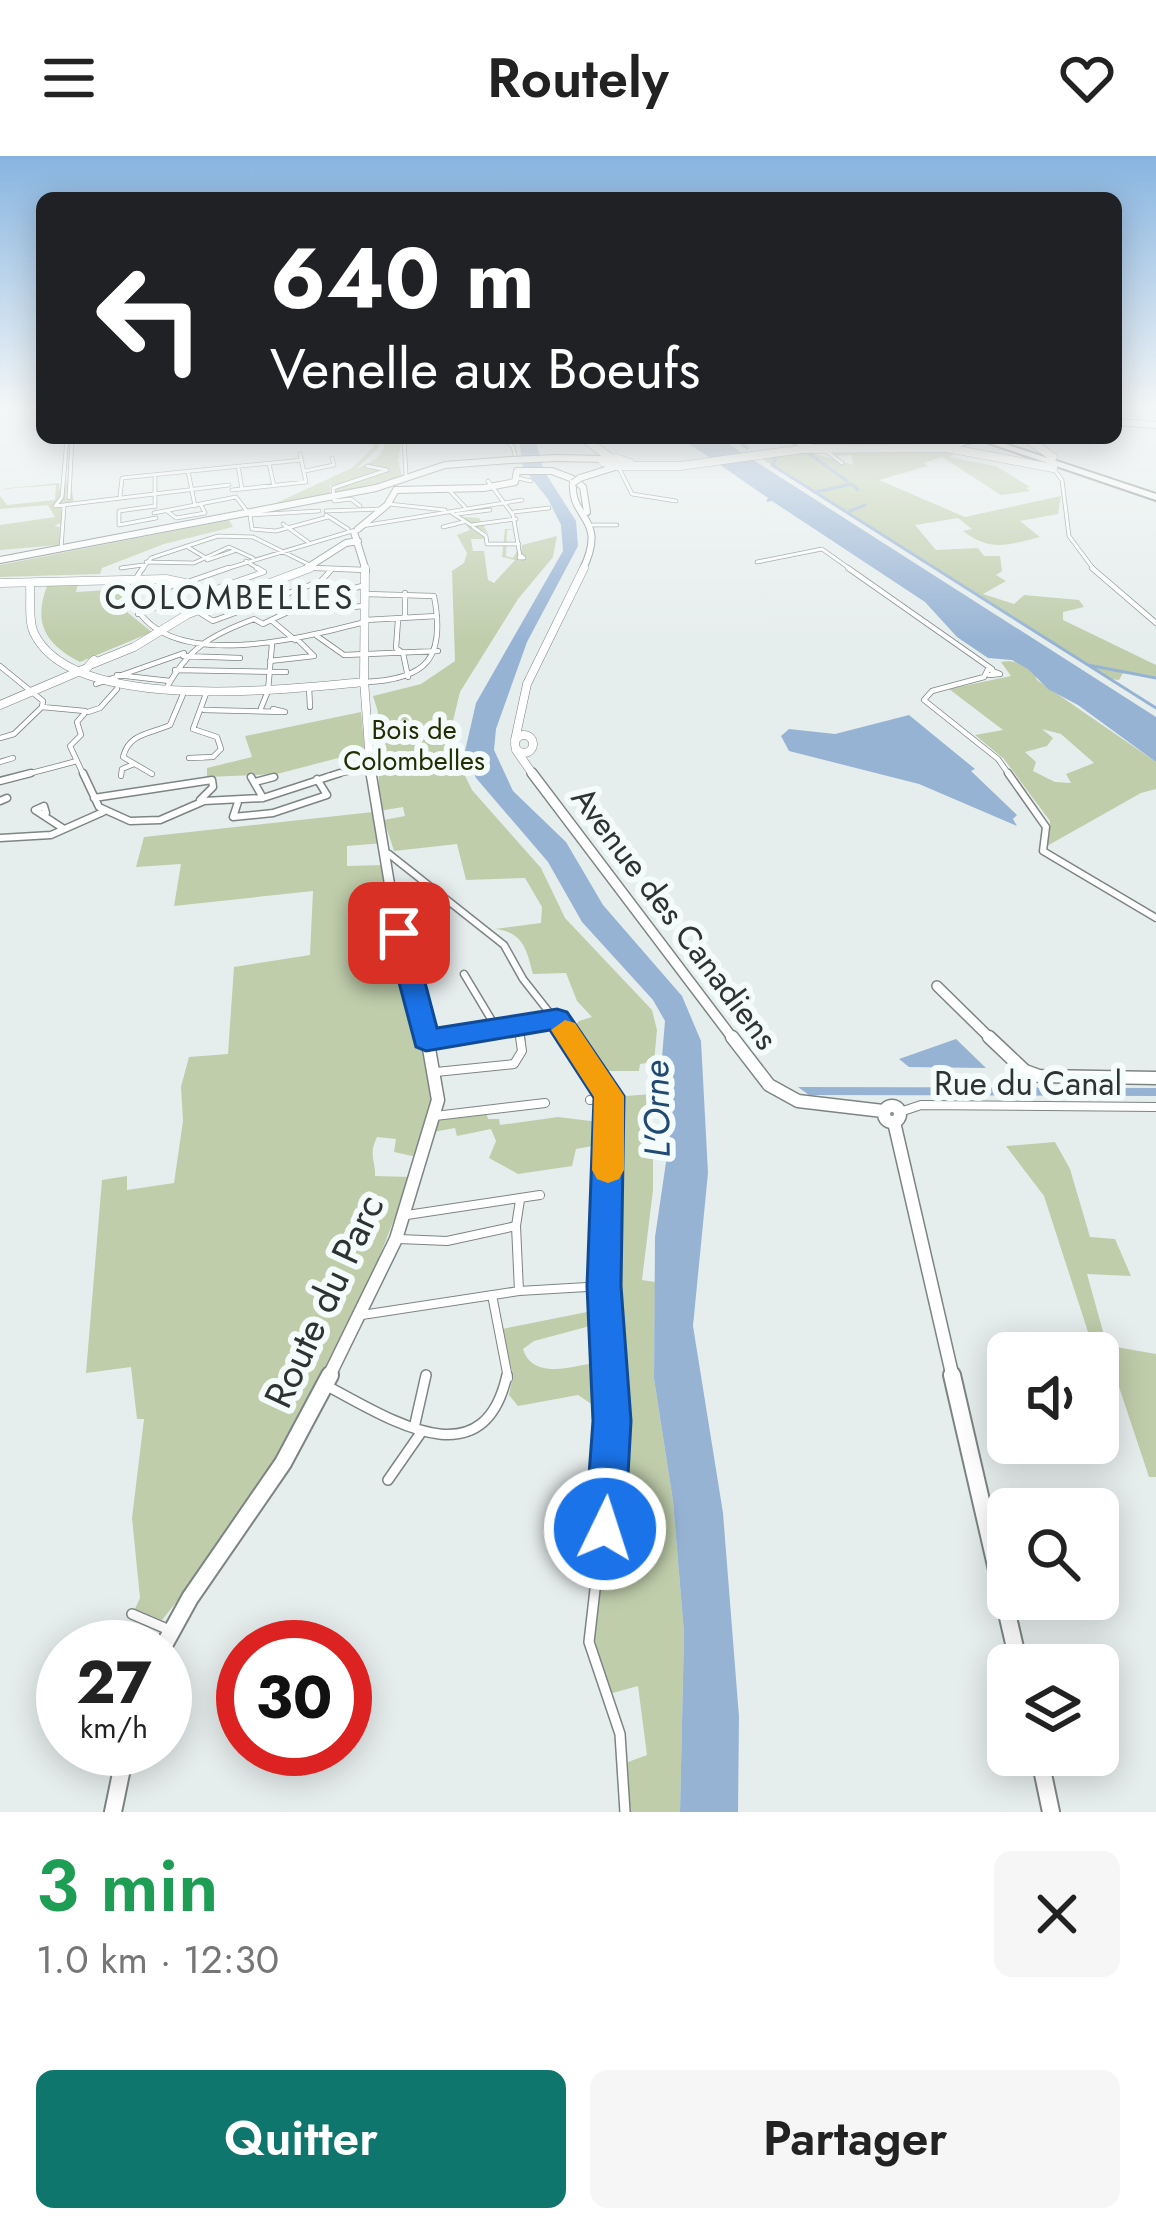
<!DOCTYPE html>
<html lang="fr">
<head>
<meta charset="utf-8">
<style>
  :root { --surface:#fff; --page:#f6f6f6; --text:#222; --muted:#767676; --accent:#0f766e }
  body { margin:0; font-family:Jost,sans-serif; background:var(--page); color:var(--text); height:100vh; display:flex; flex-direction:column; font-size:45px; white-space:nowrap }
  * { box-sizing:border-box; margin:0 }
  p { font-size:39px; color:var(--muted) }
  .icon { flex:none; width:66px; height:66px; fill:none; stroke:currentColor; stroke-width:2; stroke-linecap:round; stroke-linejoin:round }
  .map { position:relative; height:1656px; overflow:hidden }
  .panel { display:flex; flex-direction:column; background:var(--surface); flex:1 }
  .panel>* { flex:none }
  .top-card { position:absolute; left:36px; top:36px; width:1086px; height:252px; border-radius:18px; box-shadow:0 6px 30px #0003; background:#202124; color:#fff; overflow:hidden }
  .buttons { position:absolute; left:987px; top:1176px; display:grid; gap:24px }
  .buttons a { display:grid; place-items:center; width:132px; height:132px; border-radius:18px; background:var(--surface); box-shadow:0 6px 30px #0003; font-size:60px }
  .speed { position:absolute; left:36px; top:1464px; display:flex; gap:24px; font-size:60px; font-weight:700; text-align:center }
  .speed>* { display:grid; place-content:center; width:156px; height:156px; border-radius:50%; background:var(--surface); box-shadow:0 6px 30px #0003; line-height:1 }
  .speed small { font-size:30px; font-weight:400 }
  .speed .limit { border:18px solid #d22; background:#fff; color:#111 }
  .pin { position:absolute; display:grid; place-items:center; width:102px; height:102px; color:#fff; margin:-51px; border-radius:24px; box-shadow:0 6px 18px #0006 }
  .me { position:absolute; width:132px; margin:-66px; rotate:4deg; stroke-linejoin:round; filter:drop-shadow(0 0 9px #0008) }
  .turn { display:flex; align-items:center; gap:42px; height:252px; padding:0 36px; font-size:54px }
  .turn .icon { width:156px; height:156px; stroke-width:2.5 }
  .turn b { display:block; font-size:84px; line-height:102px }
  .round { display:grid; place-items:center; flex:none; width:126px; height:126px; border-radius:18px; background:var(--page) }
  .head { display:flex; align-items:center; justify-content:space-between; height:204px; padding:0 36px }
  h1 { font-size:72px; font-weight:600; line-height:90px; color:#1e9e55 }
  .action { display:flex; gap:24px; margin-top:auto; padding:24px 36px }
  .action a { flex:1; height:138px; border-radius:18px; background:var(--accent); color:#fff; font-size:48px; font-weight:600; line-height:138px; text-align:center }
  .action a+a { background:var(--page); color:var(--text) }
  header { display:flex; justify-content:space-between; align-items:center; height:156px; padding:0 36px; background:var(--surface); font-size:54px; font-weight:600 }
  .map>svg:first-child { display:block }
  .green { fill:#bfcdab; fill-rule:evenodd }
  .water { fill:#97b3d4 }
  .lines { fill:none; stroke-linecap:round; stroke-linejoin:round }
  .stream { stroke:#97b3d4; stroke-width:3 }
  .street-far4-casing { stroke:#7d8584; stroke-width:4.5 }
  .street-far3-casing { stroke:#7d8584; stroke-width:6 }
  .street-far2-casing { stroke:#7d8584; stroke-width:9 }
  .street-far1-casing { stroke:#7d8584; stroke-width:10 }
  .street-casing { stroke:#7d8584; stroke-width:12 }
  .secondary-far4-casing { stroke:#7d8584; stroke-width:8 }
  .secondary-far3-casing { stroke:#7d8584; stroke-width:9 }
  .secondary-far2-casing { stroke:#7d8584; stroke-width:12 }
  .secondary-far1-casing { stroke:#7d8584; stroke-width:15 }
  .secondary-casing { stroke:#7d8584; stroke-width:20 }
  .primary-casing { stroke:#7d8584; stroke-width:9 }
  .highway-casing { stroke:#7d8584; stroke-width:4 }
  .street-far4 { stroke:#fff; stroke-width:3 }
  .street-far3 { stroke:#fff; stroke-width:4.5 }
  .street-far2 { stroke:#fff; stroke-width:6 }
  .street-far1 { stroke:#fff; stroke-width:8 }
  .street { stroke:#fff; stroke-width:9 }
  .secondary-far4 { stroke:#fff; stroke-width:6 }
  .secondary-far3 { stroke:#fff; stroke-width:8 }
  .secondary-far2 { stroke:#fff; stroke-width:9 }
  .secondary-far1 { stroke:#fff; stroke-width:12 }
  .secondary { stroke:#fff; stroke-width:16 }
  .primary { stroke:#fff; stroke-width:8 }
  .highway { fill:#fff; fill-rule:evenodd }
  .secondary-bridge-casing { stroke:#7d8584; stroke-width:8; stroke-linecap:butt }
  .secondary-bridge { stroke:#fff; stroke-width:6 }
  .route { fill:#1a73e8; stroke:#114b97; stroke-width:3 }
  .slow { fill:#f59e0b }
  .labels { text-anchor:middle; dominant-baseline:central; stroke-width:12; stroke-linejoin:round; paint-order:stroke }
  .far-park-label { font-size:27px; fill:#212e01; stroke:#f3fcfb }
  .far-quarter-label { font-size:33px; letter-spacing:3px; fill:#2f3232; stroke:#f3fcfb }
  .street-label { font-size:33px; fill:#2f3232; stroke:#f3fcfb }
  .water-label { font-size:36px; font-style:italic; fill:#214975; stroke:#f3fcfb }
  .near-street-label { font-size:39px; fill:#2f3232; stroke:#f3fcfb }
</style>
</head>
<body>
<header><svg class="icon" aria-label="menu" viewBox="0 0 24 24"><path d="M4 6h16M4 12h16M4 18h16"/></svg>Routely<svg class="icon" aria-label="heart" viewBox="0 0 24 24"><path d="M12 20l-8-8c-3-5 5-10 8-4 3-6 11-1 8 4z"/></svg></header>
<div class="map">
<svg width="1156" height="1656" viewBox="0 0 1156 1656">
  <rect width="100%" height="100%" fill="#e6eeed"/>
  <path class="green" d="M372,282H380L379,291L356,313C371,306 384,303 386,282H402L398,304L402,320L380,329L335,336L337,331L330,329V337L272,349L352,312L373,292Z
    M827,294H948L958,296L948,301L996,310L1030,331L1026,332L1030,335L1001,339L942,301L924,307L928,310L879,324L965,361L1061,340L1058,358L1020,365L1040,381C1008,389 990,396 963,375L972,373L958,362L915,369L936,394L978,392L984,400H1000L1002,415L996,419L1006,425L983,438L1014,448L1024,439L1079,444L1084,451L1063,456V464L1156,509V521L1123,517L1119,524L1111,523L761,302L805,295L853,309L852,299L837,300Z
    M68,321L66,342L72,336L74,345L61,351V367L54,370L60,371L59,389L0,394V369L55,361L48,349L0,353V340L7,349L55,344L56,329L0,333L59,327L61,344Z
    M466,361L479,362L488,377L476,372L485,383H471L473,395H484L488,424L494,427L515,404L502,401L505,373L519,374H507L506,400L513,402L517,395L519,405L528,402L521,399L522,389L557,380L553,401L518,443L460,536L452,569L455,599L472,634L541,712L565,762L652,854L657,874L654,906L640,908L639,915H598L571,875L579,865L592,861L577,845L566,817L533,818C527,797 525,776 495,773L541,767L542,751L525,722L466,724L457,688L394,695L384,664L405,660L403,651L379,655L378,556L373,540L421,528L455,505L452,415L464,407L467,397L457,379L470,374L461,362Z
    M229,364L233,371L164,388L102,412L100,418L0,421V409Z
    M78,428L76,436L125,433L128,457L152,476L80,506C45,488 33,467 47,430Z
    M1001,506C1015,503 1032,510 1037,524L1156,606V633L1141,637L1047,690L1050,665L1004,603L975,579L1003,574L949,533L1011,520ZM1042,573L1061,578L1094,607L1066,618L1071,627L1055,626L1033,615L1036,606L1025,596L1047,590L1053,582Z
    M361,556L365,595L277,618L207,621V612L252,601L245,580Z
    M373,656L384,687L347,690V710L384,709L430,915L432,947L417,1001L394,996L396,983L377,981C368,1000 376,1005 375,1020L411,1021L357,1157L257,1343L267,1347L211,1424L196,1422L162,1464L135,1453L140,1442L132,1362L144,1263H137L131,1211L86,1217L102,1024L127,1020V1034L174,1027L183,965L181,931L189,901L228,898L234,811L310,799L313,735L174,750L181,708L136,711L144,681Z
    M653,938V1034L642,1124L655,1126L654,1223L673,1345L684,1477L680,1656H629L628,1606L647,1599L638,1530L609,1538L593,1477L615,1303L608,1127L620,1023L616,1006L611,1005V941Z
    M486,956L488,963H499L500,969L558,961L607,967L606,982L598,989L576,993L572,1010L518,1018L489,1002L496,985L491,973L457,980L455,972L433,976L442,961Z
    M1055,986L1070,1013L1090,1081L1115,1083L1131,1120L1087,1118L1104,1179L1098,1183L1089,1179L1044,1040L1006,990Z
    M597,1154L602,1162L592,1163L590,1170L534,1185L523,1193C533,1226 577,1209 603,1205L604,1244L593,1249L578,1239L518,1250L509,1239L513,1219L502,1173Z
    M1105,1189L1156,1198V1321H1149Z"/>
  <path class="water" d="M519,282H535L544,315L576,365L578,390L527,486L496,573L494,594L513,635L566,686L603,749L682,840L701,885L708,1017L693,1170L723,1357L739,1561L738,1656H680L684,1477L673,1345L654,1223L655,1081L670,979L662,901L665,865L653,844L582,766L548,706L476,622L465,595L476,547L563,395L561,369L548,343L523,312Z
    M681,282H719L1156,561V606L1078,549L1048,533L1028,513L1012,504L988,502L957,481L925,446L772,345L766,346L768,342Z
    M909,559L975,613L971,615L1017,659L1013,663L1017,670L919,628L789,595L781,580L789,573L835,578Z
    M956,883L986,912L909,911L899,903Z
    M798,931L1156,932V940L809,939Z"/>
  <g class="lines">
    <path class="stream" d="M733,282L747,292
      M743,288L766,282
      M807,296L847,325
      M771,301L776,303L772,309L1156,552
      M816,336L852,328L858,334
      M850,355L865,349
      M1088,509L1156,522"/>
    <defs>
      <path id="street-far4" d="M1137,253L1156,260
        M67,282L62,341L55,350L229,329
        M404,282L406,320
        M503,282L513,291L516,303
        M888,282L938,289
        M826,295L842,307
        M269,308L274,330
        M238,310L242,333
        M618,310L632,338L676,345
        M1053,312L1062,324L1069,380L1095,415
        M188,315L195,350
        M305,315L334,309L332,302
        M155,319V351
        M518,322L531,325
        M488,325L513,359L520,400
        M232,334L306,326L300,298
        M449,334L465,351
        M120,340L122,322L302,304
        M236,341L250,359L252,373
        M69,342L72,282
        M334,345L333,332L387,314L367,310
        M334,345L351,343L360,350
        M389,348L445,354
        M155,350L119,355V369L156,362
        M167,355L176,362L205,357L201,349
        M326,355L382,353
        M514,356L549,352
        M154,357L236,341
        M452,357L471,369L516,363
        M457,358L490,354
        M250,359L319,355
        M326,359L348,373
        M283,368L308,386
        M456,368L443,371L463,366
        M592,369H617
        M362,370L522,344
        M473,371L486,380L487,388H519
        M252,373L276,375L328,361
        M186,390L206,402
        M61,393L64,351
        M522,400L524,402H519V401Z
        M207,404L234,395
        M246,405L262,415
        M146,406L194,407L229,391L253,402
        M757,406L822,393L853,415
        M121,412L143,409
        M141,415L151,402L218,380L253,381L316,412L366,414
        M219,415L352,375"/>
      <path id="street-far3" d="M143,412C133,425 127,438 137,453C176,516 306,481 365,466
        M315,412L366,414
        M848,412L992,513
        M1092,412L1156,467
        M185,427L228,412
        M203,437L264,416L257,412
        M405,437V462
        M238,439L281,456L365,450
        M311,454L313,443L366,429
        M197,455L213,465L321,425L332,413
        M288,456L271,464L295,484
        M138,458L166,448L154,437L180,427
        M365,464L437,460
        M398,464L396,492L403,497L408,521
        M317,480L344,499L438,495
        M183,500L240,502
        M270,505L314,500L297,483
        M0,510L43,545L42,551L85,555
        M175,514L286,516
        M117,519L170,525
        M989,519L1000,518L988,513L984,521L932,535L924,544L998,603L1010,620
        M364,526C427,524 446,502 434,440L366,438
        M96,528L184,497
        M309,531L310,551
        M166,533C188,492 211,479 254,463L263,468L271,464
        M261,552L268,535L272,488
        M204,554L285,556L273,553
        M88,556L100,552L117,533
        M84,558L77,566L81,579L70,590L84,620
        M0,582L14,578L42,551
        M203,602H189L213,601L221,593L217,581L193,573L207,535
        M0,606L13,602
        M152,618L123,601C129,577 150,578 170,569L184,536
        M20,620L77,605
        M121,620L122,613L134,608
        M328,620L369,612"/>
      <path id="street-far2" d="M83,617L99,651L130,665L160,664L204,645L263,642L340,617
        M1008,617L1046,671L1043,695L1156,762
        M251,621L263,642
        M0,625L31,617
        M255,626L274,621
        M94,642L212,624L213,631L200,644
        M0,645L7,642
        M238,646L233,661L273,657L327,639L317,623
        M46,657L44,650L35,654L64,673
        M0,682L51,679L103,656
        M389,698L504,789L523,823L571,884
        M464,818L497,873
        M519,870L521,884
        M430,883L557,863"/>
      <path id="street-far1" d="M569,881L609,940L604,1130L609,1222
        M430,883L445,881
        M436,916L514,908L522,895L520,881
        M590,944L609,940
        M900,956L921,949L1156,951
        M435,960L545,947
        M407,1059L540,1039
        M516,1070L520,1044
        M399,1083L447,1085L516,1070L519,1135
        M492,1139L508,1222
        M362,1159L519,1135L604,1130"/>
      <path id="street" d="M609,1219L612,1285L589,1486L620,1578L625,1656
        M327,1230C387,1261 483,1327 507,1219
        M414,1272L426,1219
        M388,1324L420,1278
        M132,1458L167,1473"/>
      <path id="secondary-far4" d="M1116,266L1156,269
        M788,282L812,292
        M947,292L977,282
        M557,302L607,303
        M580,322L618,310
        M577,326L583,331L587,356
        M573,327C570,364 609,361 582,415
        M396,334L484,332L515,326L517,315H552L573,323
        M358,373L387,349L396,334
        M354,376L366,415
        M0,404L376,332L445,309L511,304
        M302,415L346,387L358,385"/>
      <path id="secondary-far3" d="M365,412L364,524L371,620
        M0,427L166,423L185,427L219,447
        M30,430C31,443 28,465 34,477C73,559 289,533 364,526
        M92,508L134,491L188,458L310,412
        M0,549L87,512L94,504
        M515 588a9 9 0 1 1 18 0a9 9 0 1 1-18 0Z
        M515,584L527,528L584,412
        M516,594L534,620"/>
      <path id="secondary-far2" d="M371,617L395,761L427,884
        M532,617L734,884
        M937,830L992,884"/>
      <path id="secondary-far1" d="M732,881L769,929L798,945L883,955
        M989,881L1025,915L1039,920L1156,922
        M884 958a8 8 0 1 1 16 0a8 8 0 1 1-16 0Z
        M894,966L953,1222
        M328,1222L396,1083L438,944L427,881"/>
      <path id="secondary" d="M952,1219L1019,1509
        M163,1491L190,1442L283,1307L330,1219
        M1039,1599L1051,1656
        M113,1656L126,1593"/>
      <path id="primary" d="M583,282L611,302
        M1026,282L1053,301
        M806,293L947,292L1053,312
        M616,310L603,306L616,302L630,307
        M618,310H680L810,292"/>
      <path id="highway" d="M950,282H960L946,293H940V289Z
        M974,282H987L1156,338V344Z"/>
    </defs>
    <use href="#street-far4" class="street-far4-casing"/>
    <use href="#street-far3" class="street-far3-casing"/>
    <use href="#street-far2" class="street-far2-casing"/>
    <use href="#street-far1" class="street-far1-casing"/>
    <use href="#street" class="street-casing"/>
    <use href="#secondary-far4" class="secondary-far4-casing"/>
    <use href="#secondary-far3" class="secondary-far3-casing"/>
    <use href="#secondary-far2" class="secondary-far2-casing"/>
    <use href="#secondary-far1" class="secondary-far1-casing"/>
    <use href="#secondary" class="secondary-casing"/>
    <use href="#primary" class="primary-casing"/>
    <use href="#highway" class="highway-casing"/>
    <use href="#street-far4" class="street-far4"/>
    <use href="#street-far3" class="street-far3"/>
    <use href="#street-far2" class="street-far2"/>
    <use href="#street-far1" class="street-far1"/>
    <use href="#street" class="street"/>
    <use href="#secondary-far4" class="secondary-far4"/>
    <use href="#secondary-far3" class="secondary-far3"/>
    <use href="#secondary-far2" class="secondary-far2"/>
    <use href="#secondary-far1" class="secondary-far1"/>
    <use href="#secondary" class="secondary"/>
    <use href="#primary" class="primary"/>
    <use href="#highway" class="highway"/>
    <defs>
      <path id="secondary-bridge" d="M511,304L557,302
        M573,327L580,322"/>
    </defs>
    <use href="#secondary-bridge" class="secondary-bridge-casing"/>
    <use href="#secondary-bridge" class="secondary-bridge"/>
  </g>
  <linearGradient id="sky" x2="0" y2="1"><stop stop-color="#87b4e0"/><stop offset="0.52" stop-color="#f4f7f7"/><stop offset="1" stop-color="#f4f7f7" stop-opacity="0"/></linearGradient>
  <rect width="1156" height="485" fill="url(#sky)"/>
  <path class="route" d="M399,768L412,777L437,872L557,853L567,856L624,940L621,1130L631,1265L625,1373L619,1388L605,1394L591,1388L585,1373L593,1265L587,1130L594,942L550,874L426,895L416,891L386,777Z"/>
  <path class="slow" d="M565,864L575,867L624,940V1014L619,1023L608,1027L597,1023L592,1014L594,941L551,874Z"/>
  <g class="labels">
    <g class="far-park-label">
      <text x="414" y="573">Bois de<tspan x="414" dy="31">Colombelles</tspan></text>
    </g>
    <g class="far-quarter-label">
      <text x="230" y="441">COLOMBELLES</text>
    </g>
    <g class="street-label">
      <text transform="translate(675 762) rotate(53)">Avenue des Canadiens</text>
      <text x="1028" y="927">Rue du Canal</text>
    </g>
    <g class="water-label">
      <text transform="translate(656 953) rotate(-91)">L'Orne</text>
    </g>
    <g class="near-street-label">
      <text transform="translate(324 1145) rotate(-65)">Route du Parc</text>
    </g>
  </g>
</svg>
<div class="buttons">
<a><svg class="icon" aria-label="sound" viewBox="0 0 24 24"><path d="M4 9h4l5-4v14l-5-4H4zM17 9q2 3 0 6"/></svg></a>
<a><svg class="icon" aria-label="search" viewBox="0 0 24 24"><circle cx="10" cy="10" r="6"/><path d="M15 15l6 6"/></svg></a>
<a><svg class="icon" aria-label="layers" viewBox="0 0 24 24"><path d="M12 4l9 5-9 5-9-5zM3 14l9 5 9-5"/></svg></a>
</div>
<div class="speed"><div>27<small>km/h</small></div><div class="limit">30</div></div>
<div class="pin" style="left:399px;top:777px;background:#d93025"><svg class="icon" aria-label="arrive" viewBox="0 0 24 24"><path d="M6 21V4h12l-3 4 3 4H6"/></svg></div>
<svg class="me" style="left:605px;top:1373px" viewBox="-20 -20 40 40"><circle r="17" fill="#1a73e8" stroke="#fff" stroke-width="3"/><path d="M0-11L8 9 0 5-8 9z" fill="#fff"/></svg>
<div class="top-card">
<div class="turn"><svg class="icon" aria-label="left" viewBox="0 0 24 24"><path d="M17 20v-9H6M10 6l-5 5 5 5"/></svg><div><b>640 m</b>Venelle aux Boeufs</div></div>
</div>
</div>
<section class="panel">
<div class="head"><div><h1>3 min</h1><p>1.0 km · 12:30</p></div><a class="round"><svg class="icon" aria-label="close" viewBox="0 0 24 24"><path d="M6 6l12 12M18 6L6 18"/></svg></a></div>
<div class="action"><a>Quitter</a><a>Partager</a></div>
</section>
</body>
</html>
